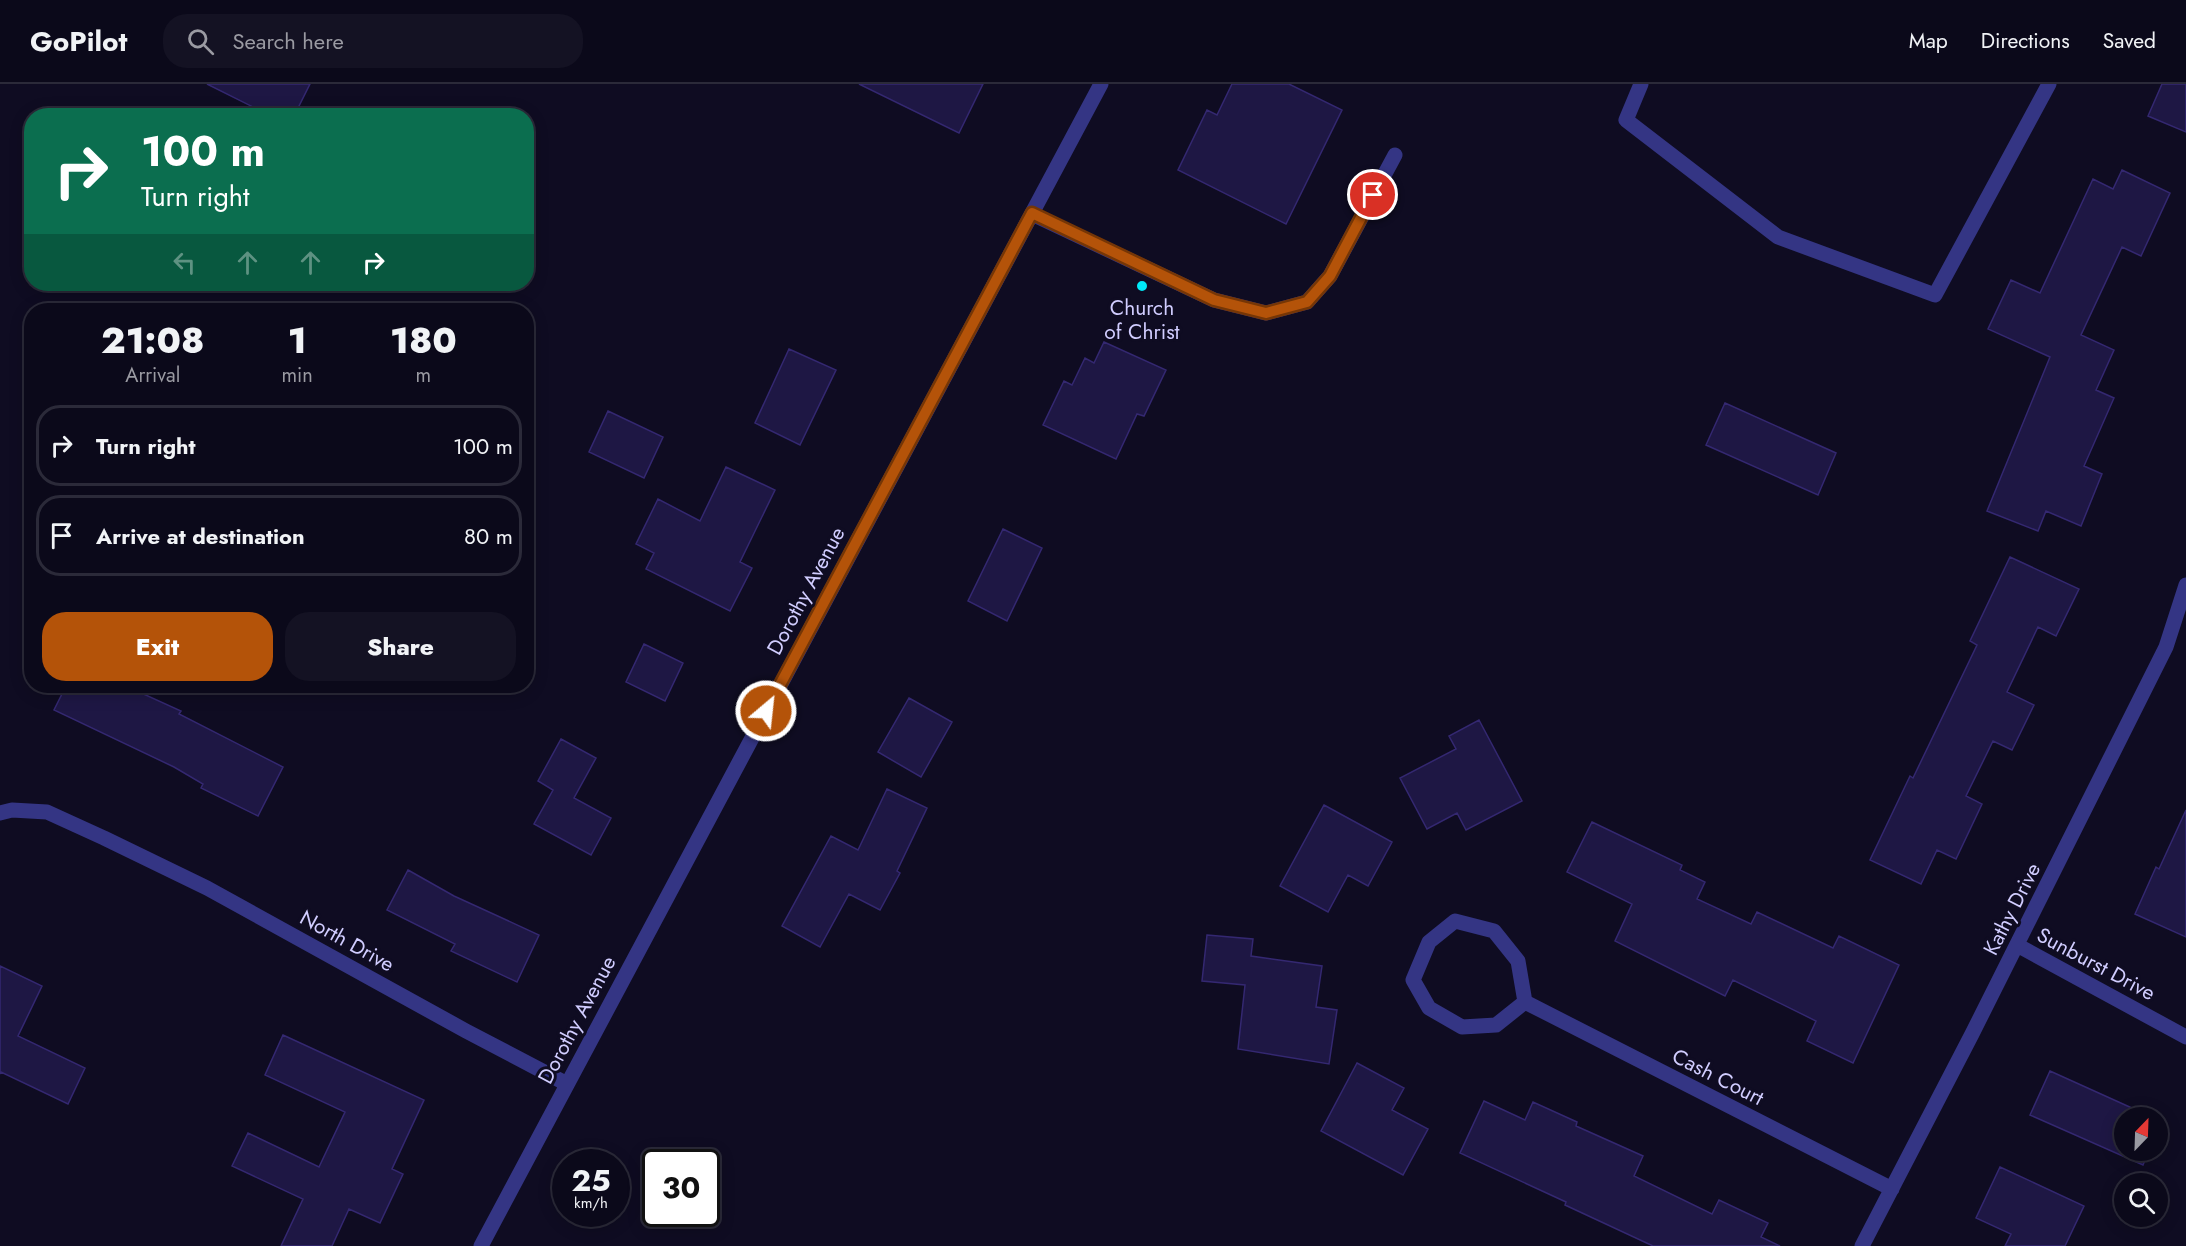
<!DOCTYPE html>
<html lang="en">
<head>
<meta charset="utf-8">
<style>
  :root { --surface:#0b091a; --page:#141223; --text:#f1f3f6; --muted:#9a9aa2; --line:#2b2a39; --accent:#b45309 }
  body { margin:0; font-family:Jost,sans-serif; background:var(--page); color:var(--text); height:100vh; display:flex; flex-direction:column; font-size:22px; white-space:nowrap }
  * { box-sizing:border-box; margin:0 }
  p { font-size:20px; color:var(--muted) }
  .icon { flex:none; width:33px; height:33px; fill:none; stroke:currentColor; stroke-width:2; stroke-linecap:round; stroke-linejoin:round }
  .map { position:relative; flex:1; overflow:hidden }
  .drawer { position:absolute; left:24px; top:219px; width:510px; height:390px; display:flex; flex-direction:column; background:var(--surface); border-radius:24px; box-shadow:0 3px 15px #0003,0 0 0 2px var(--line) }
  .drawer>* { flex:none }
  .top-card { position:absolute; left:24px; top:24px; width:510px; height:183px; border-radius:24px; box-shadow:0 3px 15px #0003,0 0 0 2px var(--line); background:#0b6e4f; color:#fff; overflow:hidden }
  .needle { width:39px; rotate:23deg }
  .tools { position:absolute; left:2114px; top:1023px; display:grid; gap:12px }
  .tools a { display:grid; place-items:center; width:54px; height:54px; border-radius:50%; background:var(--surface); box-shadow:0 3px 15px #0003,0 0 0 2px var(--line); font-size:30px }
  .speed { position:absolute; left:552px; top:1065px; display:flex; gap:12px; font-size:30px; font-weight:700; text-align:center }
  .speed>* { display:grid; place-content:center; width:78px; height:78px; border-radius:50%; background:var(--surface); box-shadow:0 3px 15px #0003,0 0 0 2px var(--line); line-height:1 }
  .speed small { font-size:15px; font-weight:400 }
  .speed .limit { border:3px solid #111; border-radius:9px; background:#fff; color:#111 }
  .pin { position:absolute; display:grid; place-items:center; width:51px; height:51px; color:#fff; margin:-26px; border:3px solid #fff; border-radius:50%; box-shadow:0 2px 6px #0007 }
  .me { position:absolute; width:66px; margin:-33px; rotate:28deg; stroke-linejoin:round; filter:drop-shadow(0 0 4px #0008) }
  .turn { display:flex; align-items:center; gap:21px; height:126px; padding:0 18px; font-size:27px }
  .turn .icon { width:78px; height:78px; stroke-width:2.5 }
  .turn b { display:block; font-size:42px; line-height:51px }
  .lanes { display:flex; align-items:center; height:57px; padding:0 18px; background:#0003; justify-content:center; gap:30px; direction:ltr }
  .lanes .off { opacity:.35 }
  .eta { display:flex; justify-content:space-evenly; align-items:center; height:102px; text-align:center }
  .eta b { font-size:36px; font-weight:800; line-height:42px }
  .button { display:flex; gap:12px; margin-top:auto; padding:12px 18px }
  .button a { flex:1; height:69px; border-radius:24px; background:var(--accent); color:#fff; font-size:24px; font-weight:800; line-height:69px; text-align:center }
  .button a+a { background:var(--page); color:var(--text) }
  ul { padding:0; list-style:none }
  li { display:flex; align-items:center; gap:18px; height:81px; margin:0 12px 9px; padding:0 6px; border:3px solid var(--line); border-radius:24px }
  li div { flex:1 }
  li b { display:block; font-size:22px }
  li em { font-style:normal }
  header { display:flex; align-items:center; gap:36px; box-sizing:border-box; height:84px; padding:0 30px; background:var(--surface); border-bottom:2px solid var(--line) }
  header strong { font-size:28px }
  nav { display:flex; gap:33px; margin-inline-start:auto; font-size:21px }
  .search { width:420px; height:54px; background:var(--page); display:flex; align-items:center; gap:15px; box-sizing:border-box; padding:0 21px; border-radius:24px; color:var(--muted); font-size:22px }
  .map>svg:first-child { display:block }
  .building { fill:#1e1744; stroke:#342871; stroke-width:1.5 }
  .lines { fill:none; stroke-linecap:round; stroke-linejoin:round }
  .minor { stroke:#343584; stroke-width:15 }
  .route-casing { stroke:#753606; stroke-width:15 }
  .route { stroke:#b45309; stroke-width:10 }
  .poi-dot { fill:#00e9f8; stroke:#0f0c22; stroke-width:2 }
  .labels { text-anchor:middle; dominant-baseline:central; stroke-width:6; stroke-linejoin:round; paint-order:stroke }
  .poi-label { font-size:21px; fill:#d1cdff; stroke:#0f0c22 }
  .street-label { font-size:21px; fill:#d1cdff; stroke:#0f0c22 }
</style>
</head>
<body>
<header>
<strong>GoPilot</strong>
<div class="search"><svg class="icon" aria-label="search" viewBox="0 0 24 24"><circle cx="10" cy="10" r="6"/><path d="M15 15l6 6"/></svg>Search here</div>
<nav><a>Map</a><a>Directions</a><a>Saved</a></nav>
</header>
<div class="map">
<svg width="2186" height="1162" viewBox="0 0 2186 1162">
  <rect width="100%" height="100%" fill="#0f0c22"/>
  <path class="building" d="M207,0H310L294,32H271Z
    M859,0H983L959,49Z
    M1232,0H1289L1342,26L1286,140L1178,86L1207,26L1217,31Z
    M2162,0H2186V48L2148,32Z
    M2122,86L2170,109L2141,172L2122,163L2081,251L2114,266L2096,306L2114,314L2084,382L2102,390L2081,442L2046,427L2038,447L1987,427L2050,273L1988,245L2011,196L2040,209L2093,95L2113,105Z
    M1104,258L1166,286L1144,332L1137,330L1116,375L1043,341L1064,297L1072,301L1085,274L1094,279Z
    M789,265L836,286L800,361L755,339Z
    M1725,319L1836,369L1818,411L1706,361Z
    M608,327L663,353L644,394L589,368Z
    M726,383L775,406L740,478L752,484L730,527L646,485L654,469L636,460L658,415L700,437Z
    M1003,445L1042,464L1007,537L968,517Z
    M2010,473L2079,505L2056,552L2038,543L2007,608L2034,621L2012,666L1993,657L1966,712L1982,720L1956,775L1937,766L1921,800L1870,776L1910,692L1913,694L1977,561L1970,557Z
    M644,560L683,579L665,617L626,598Z
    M66,602H126L181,627L179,630L283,683L258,732L201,704L203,700L174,683L54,626Z
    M909,614L952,638L921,693L878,668Z
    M1479,636L1522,717L1466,746L1457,729L1427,745L1400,694L1456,665L1449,652Z
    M561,655L596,674L574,714L611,734L591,771L534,740L553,706L538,697Z
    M887,705L927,724L897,787L900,789L880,826L849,810L820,863L782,842L831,752L858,766Z
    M1324,721L1392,758L1368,802L1348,791L1328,828L1280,802Z
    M2186,726V853L2135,830L2156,783L2159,785Z
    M1592,738L1682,781L1680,786L1705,798L1697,815L1751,840L1757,828L1833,864L1839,852L1899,881L1853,979L1807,957L1816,937L1733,896L1725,912L1615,857L1632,820L1567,788Z
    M408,786L454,812L539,851L517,898L451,867L455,860L387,826Z
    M1207,851L1253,855L1251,872L1322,882L1316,923L1337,926L1329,980L1238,965L1245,901L1202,897Z
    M0,882L42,902L18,952L85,984L68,1020L1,988L0,990Z
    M283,951L424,1016L392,1085L403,1090L380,1139L349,1125L332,1162H281L303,1115L232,1082L248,1049L319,1083L345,1028L265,991Z
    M1357,979L1404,1004L1392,1026L1428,1045L1403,1091L1321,1047Z
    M2050,987L2154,1034H2124V1066H2149L2143,1081L2030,1031Z
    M1484,1017L1525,1036L1533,1018L1577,1038L1576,1042L1643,1072L1634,1092L1712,1130L1719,1116L1768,1139L1761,1153L1780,1162H1653L1565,1121L1566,1118L1460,1069Z
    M2000,1083L2084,1122L2065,1162H2005L2011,1150L1976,1134Z"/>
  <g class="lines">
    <path class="minor" d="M1641,0L1626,36L1778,153L1935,211L2049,0
      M1032,130L1214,216L1266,229L1307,218L1330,192L1395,71
      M0,729L12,726L47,728L104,754L207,804L466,947L567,1000
      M2017,861L2186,953
      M1525,918L1496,941L1462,943L1429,924L1413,896L1429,858L1455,837L1494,847L1518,877L1525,918L1892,1105
      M481,1162L1101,0
      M1862,1162L1972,950L2166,563L2186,501"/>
  </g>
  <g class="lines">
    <defs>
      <path id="route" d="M766,627L1032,129L1214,216L1266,229L1307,218L1330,192L1373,111"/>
    </defs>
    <use href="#route" class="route-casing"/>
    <use href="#route" class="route"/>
  </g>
  <circle class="poi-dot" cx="1142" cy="202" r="6"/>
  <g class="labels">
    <g class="poi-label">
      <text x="1142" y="224">Church<tspan x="1142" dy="24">of Christ</tspan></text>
    </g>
    <g class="street-label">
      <text transform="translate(806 507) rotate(-62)">Dorothy Avenue</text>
      <text transform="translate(2012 825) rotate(-63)">Kathy Drive</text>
      <text transform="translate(347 857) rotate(29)">North Drive</text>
      <text transform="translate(2096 880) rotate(28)">Sunburst Drive</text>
      <text transform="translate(577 936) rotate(-62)">Dorothy Avenue</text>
      <text transform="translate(1718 993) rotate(27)">Cash Court</text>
    </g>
  </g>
</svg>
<div class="tools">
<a><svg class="needle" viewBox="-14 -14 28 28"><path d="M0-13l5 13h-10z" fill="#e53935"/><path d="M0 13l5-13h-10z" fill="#9a9aa2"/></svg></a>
<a><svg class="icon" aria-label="search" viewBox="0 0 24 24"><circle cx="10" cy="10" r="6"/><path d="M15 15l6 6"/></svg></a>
</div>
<div class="speed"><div>25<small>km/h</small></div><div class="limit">30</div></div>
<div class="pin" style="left:1373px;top:111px;background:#d93025"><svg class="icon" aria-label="arrive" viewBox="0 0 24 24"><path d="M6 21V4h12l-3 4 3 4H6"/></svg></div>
<svg class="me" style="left:766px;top:627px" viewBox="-20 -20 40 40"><circle r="17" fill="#b45309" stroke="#fff" stroke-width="3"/><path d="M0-11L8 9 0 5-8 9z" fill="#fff"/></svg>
<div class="top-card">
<div class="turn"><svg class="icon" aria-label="right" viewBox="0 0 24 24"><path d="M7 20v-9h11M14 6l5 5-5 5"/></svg><div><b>100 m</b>Turn right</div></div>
<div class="lanes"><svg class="icon off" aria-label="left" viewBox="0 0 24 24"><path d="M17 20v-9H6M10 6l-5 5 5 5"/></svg><svg class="icon off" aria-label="ahead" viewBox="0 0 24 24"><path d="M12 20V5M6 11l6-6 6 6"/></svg><svg class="icon off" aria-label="ahead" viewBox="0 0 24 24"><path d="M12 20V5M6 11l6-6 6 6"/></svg><svg class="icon" aria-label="right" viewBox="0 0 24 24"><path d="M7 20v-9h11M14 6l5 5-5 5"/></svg></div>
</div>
<section class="drawer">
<div class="eta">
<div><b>21:08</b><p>Arrival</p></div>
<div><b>1</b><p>min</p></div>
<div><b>180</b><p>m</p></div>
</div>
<ul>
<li><svg class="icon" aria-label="right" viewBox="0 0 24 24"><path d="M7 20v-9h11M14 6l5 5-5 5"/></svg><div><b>Turn right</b></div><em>100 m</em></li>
<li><svg class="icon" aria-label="arrive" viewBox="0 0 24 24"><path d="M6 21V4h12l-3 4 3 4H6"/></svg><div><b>Arrive at destination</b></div><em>80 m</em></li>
</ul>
<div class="button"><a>Exit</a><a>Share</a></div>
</section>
</div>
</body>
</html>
